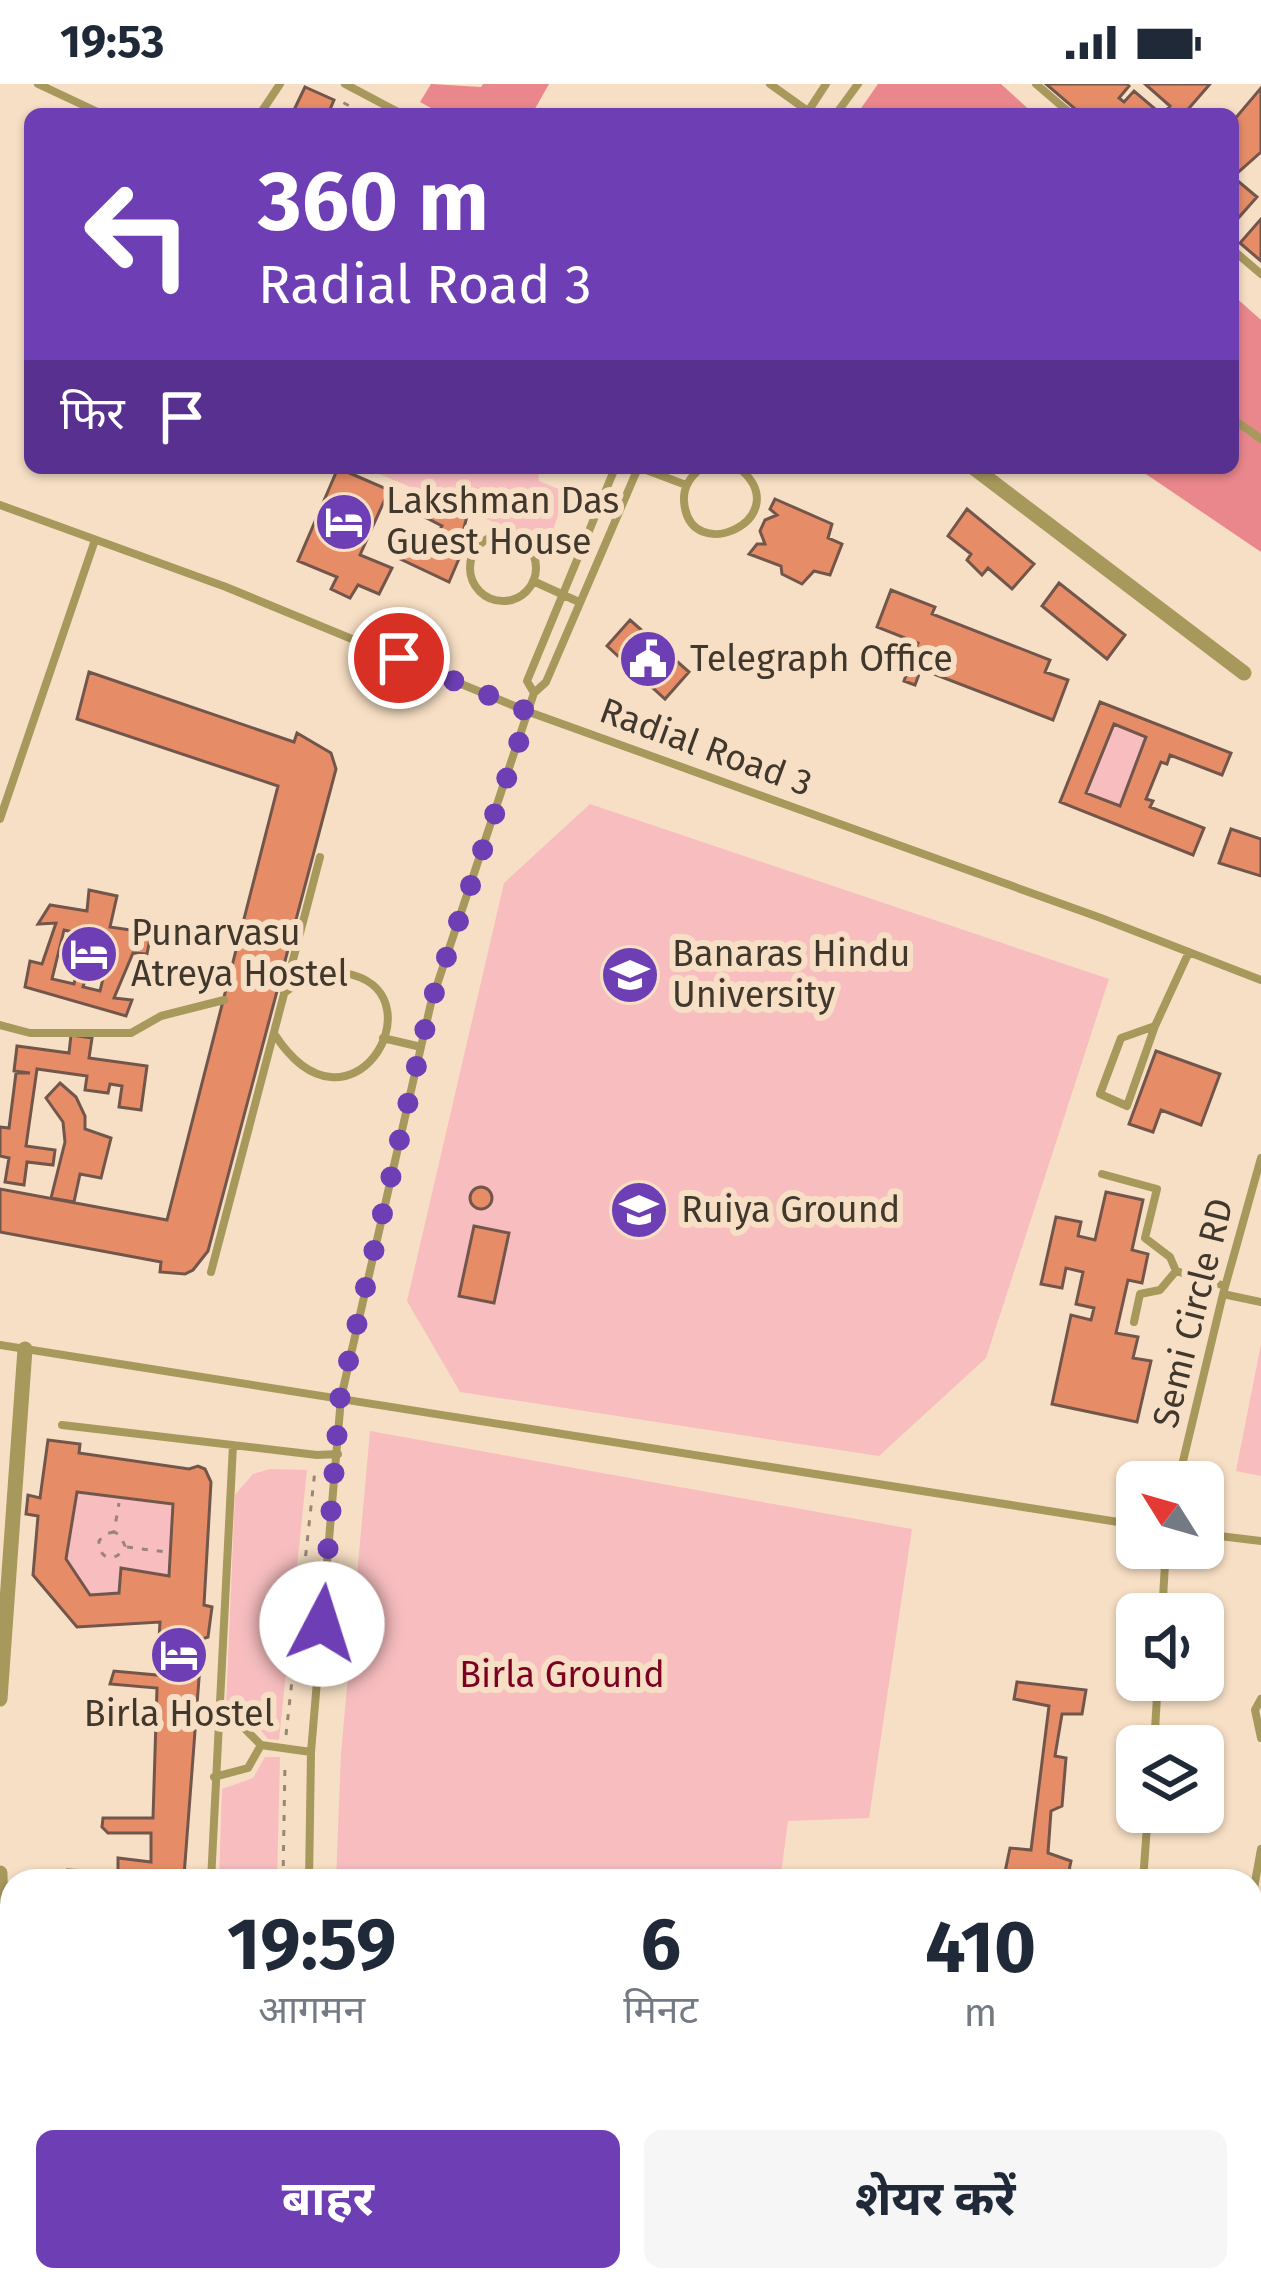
<!DOCTYPE html>
<html lang="hi">
<head>
<meta charset="utf-8">
<style>
  :root { --surface:#fff; --page:#f6f6f7; --text:#1f2937; --muted:#747a83; --accent:#6e3eb5 }
  body { margin:0; font-family:"Fira Sans","Noto Sans Devanagari",sans-serif; background:var(--page); color:var(--text); height:100vh; display:flex; flex-direction:column; font-size:45px; white-space:nowrap }
  * { box-sizing:border-box; margin:0 }
  p { font-size:39px; color:var(--muted) }
  .icon { flex:none; width:66px; height:66px; fill:none; stroke:currentColor; stroke-width:2; stroke-linecap:round; stroke-linejoin:round }
  .map { position:relative; flex:1; overflow:hidden }
  .panel { position:absolute; left:0px; top:1785px; width:1263px; height:423px; display:flex; flex-direction:column; background:var(--surface); border-radius:36px 36px 0 0; box-shadow:0 3px 9px #0004 }
  .panel>* { flex:none }
  .guide { position:absolute; left:24px; top:24px; width:1215px; height:366px; border-radius:18px; box-shadow:0 3px 9px #0004; background:#6e3eb5; color:#fff; overflow:hidden }
  .needle { width:78px; rotate:307deg }
  .buttons { position:absolute; left:1116px; top:1377px; display:grid; gap:24px }
  .buttons a { display:grid; place-items:center; width:108px; height:108px; border-radius:18px; background:var(--surface); box-shadow:0 3px 9px #0004; font-size:60px }
  .pin { position:absolute; display:grid; place-items:center; width:102px; height:102px; color:#fff; margin:-51px; border:6px solid #fff; border-radius:50%; box-shadow:0 3px 12px #0007 }
  .me { position:absolute; width:132px; margin:-66px; rotate:5deg; stroke-linejoin:round; filter:drop-shadow(0 0 9px #0008) }
  .turn { display:flex; align-items:center; gap:42px; height:252px; padding:0 36px; font-size:54px }
  .turn .icon { width:156px; height:156px; stroke-width:2.5 }
  .turn b { display:block; font-size:84px; line-height:102px }
  .then { display:flex; align-items:center; height:114px; padding:0 36px; background:#0003; gap:24px; font-size:45px }
  .eta { display:flex; justify-content:space-evenly; align-items:center; height:204px; text-align:center }
  .eta b { font-size:72px; font-weight:700; line-height:84px }
  .cta { display:flex; gap:24px; margin-top:auto; padding:24px 36px }
  .cta a { flex:1; height:138px; border-radius:18px; background:var(--accent); color:#fff; font-size:48px; font-weight:700; line-height:138px; text-align:center }
  .cta a+a { background:var(--page); color:var(--text) }
  .status { display:flex; justify-content:space-between; align-items:center; height:84px; padding:0 60px; background:var(--surface); direction:ltr }
  .status svg { height:33px; fill:currentColor }
  .map>svg:first-child { display:block }
  .green { fill:#f7bdbf }
  .forest { fill:#ea878d }
  .building { fill:#e68d68; stroke:#73564b; stroke-width:3; fill-rule:evenodd }
  .lines { fill:none; stroke-linecap:round; stroke-linejoin:round }
  .path { stroke:#978675; stroke-width:3; stroke-dasharray:6 9; stroke-linecap:butt }
  .service { stroke:#a7985c; stroke-width:8 }
  .minor { stroke:#a7985c; stroke-width:15 }
  .route { stroke:#6e3eb5; stroke-width:21; stroke-dasharray:0 37.8 }
  .labels { text-anchor:middle; dominant-baseline:central; stroke-width:12; stroke-linejoin:round; paint-order:stroke }
  .poi-label { font-size:36px; fill:#40372d; stroke:#f7dfc5; text-anchor:start }
  .street-label { font-size:36px; fill:#40372d; stroke:#f7dfc5 }
  .park-label { font-size:36px; fill:#7d0022; stroke:#f7dfc5 }
</style>
</head>
<body>
<div class="status"><b>19:53</b><svg viewBox="0 0 49 12"><path d="M0 12V9h3v3zM5 12V6h3v6zM10 12V3h3v9zM15 12V0h3v12zM26 1h20v11H26zM47 4h2v5h-2z"/></svg></div>
<div class="map">
<svg width="1261" height="2206" viewBox="0 0 1261 2206">
  <rect width="100%" height="100%" fill="#f7dfc5"/>
  <path class="green" d="M365,384H538L539,397L566,408L548,461Z
    M1114,640L1146,653L1120,722L1086,709Z
    M590,720L1109,895L986,1274L879,1372L460,1308L407,1217L504,799Z
    M1261,1260V1392L1236,1387Z
    M370,1347L912,1445L869,1734L788,1737L780,1797H336L341,1670Z
    M270,1385L307,1386L279,1656L268,1655L251,1635L226,1622L235,1411L253,1390Z
    M77,1408L173,1420L169,1492L122,1484L119,1509L90,1511L66,1475Z
    M265,1673H280L277,1797H219L222,1705L253,1694Z
    M353,2196H907L910,2206H355Z"/>
  <path class="forest" d="M431,0L481,3L483,0H549L532,30H442L420,18Z
    M878,0H1001L1034,30H857Z
    M1233,211L1261,236V468L1137,384H1233Z"/>
  <path class="building" d="M1046,0H1127L1129,2L1119,14L1124,18L1134,7L1161,30H1081Z
    M1145,0H1210L1184,30H1163L1170,22Z
    M305,3L334,16L328,30H292Z
    M1261,4V68L1233,93L1257,113L1233,140V37Z
    M1261,135V177L1240,159Z
    M338,384L389,406L360,471L392,484L379,510L358,501L350,514L331,505L337,493L298,477Z
    M429,415L467,432L464,444L470,449L449,498L394,472L400,459L428,470L442,442L421,431Z
    M775,415L832,440L828,454L842,460L830,491L814,487L802,500L782,490L781,482L749,470L757,460H765L760,447L765,436L777,431L770,425Z
    M967,425L1034,480L1012,505L988,484L982,491L967,476L971,470L948,452Z
    M1059,499L1125,551L1107,575L1042,522Z
    M891,506L935,523L932,530L1050,576L1045,588L1068,596L1053,636L921,585L915,601L904,597L918,559L877,543Z
    M630,536L689,588L665,615L607,562Z
    M89,588L294,658L297,649L331,669L336,685L208,1167L193,1186L185,1190L160,1188L161,1178L0,1148V1105L167,1136L278,702L77,635Z
    M1100,618L1231,669L1222,691L1170,671L1167,680L1161,678L1146,715L1153,717L1150,723L1204,744L1193,771L1060,718ZM1114,640L1146,653L1120,722L1086,709Z
    M1231,745L1261,755V792L1219,779Z
    M89,806L117,812L110,843L151,849L147,870L133,869L114,914L132,916L126,932L25,903L30,877L42,880L56,839L38,840L50,821L87,827Z
    M64,846L112,857L100,907L83,903L86,893L76,891L74,900L52,895Z
    M71,951L92,954L89,974L147,982L141,1026L119,1023L122,1002L110,1000L108,1009L85,1006L87,992L37,985L26,1062L55,1066L53,1081L27,1078L24,1101L5,1098L9,1074L0,1072V1043L9,1044L16,989H30L14,987L17,962L69,969Z
    M1156,967L1220,990L1201,1041L1161,1026L1153,1048L1129,1040Z
    M60,999L76,1013L85,1032V1045L111,1054L101,1094L80,1090L74,1118L51,1114L65,1058L63,1038L46,1014Z
    M470 1114a11 11 0 1 1 22 0a11 11 0 1 1-22 0Z
    M1106,1108L1143,1116L1132,1166L1148,1170L1142,1199L1128,1196L1116,1249L1138,1253L1133,1274L1151,1277L1137,1338L1052,1320L1071,1231L1091,1236L1094,1224L1076,1220L1083,1188L1066,1184L1062,1204L1041,1200L1056,1133L1081,1138L1078,1152L1095,1156Z
    M474,1142L509,1149L494,1219L459,1212Z
    M48,1356L80,1360L79,1369L189,1385L198,1382L205,1385L211,1398L204,1521L212,1523L208,1553L202,1555L184,1792L193,1797H56L67,1786L118,1788V1774L151,1778V1749H108L102,1743L103,1734H153L157,1604L110,1600L114,1587L157,1591L160,1538L77,1543L33,1491L38,1432L26,1430L28,1411L40,1414ZM77,1408L173,1420L169,1492L121,1484L119,1509L90,1511L66,1475Z
    M1017,1598L1086,1606L1082,1630H1062L1055,1672L1066,1674L1062,1722L1051,1727L1048,1769L1071,1777L1067,1796L1005,1788L1010,1764L1031,1766L1049,1622L1014,1615Z
    M161,2196H207L209,2206H163Z
    M932,2196H997L999,2206H934Z
    M1033,2196H1104L1106,2206H1035Z"/>
  <g class="lines">
    <path class="path" d="M336,30L342,18L365,30
      M114,1448L105,1450L99,1457C98,1476 117,1480 125,1462L120,1451L114,1448L119,1419
      M127,1463L166,1468
      M286,1651L315,1386
      M283,1797L285,1679
      M116,2196V2206
      M1113,2196L1127,2204L1135,2196"/>
    <path class="service" d="M38,0L102,30
      M345,0L398,28
      M770,0L812,30
      M1036,0L1071,30
      M807,29L826,0
      M260,30L280,0
      M836,30L858,0
      M1233,166L1261,190
      M1233,335L1261,355
      M641,384L686,401
      M701,384C690,393 683,403 684,417C689,486 799,433 739,384
      M0,421L226,503L529,628L1101,834L1261,896
      M470 484a33 33 0 1 1 66 0a33 33 0 1 1-66 0Z
      M533,497L579,518
      M534,609L527,597L615,384
      M0,735L95,456
      M0,941L30,949H131L161,932L224,916
      M1155,942L1121,954L1100,1010L1127,1022L1155,942L1189,868
      M275,951C350,1065 438,915 353,891C325,883 306,892 284,909
      M383,954L421,963
      M1102,1090L1157,1105L1145,1154L1170,1173L1176,1187L1225,1202
      M211,1188L320,773
      M1223,1210L1261,1218
      M1134,1238L1140,1210L1160,1206L1176,1187
      M0,1261L1137,1441
      M62,1341L317,1371L338,1370
      M1178,1398L1223,1210L1261,1074
      M1203,1450L1261,1457
      M1162,1530L1166,1464
      M1261,1615L1255,1626L1261,1654
      M261,1661L311,1668
      M1154,1662L1158,1596
      M214,1693L248,1684L261,1661L242,1642L217,1638
      M52,1797L56,1793L125,1797
      M211,1797L233,1361
      M309,1797L311,1668L341,1314L431,919L534,609L546,598L638,384
      M1143,1797L1148,1728
      M1251,1821L1261,1765
      M1251,1979L1261,1978
      M1251,2035L1261,2074
      M225,2196L227,2206
      M331,2196L333,2206
      M1180,2196L1181,2206"/>
    <path class="minor" d="M974,384L1244,589
      M0,1615L25,1265
      M0,1789L4,2069L13,2206"/>
  </g>
  <g class="lines">
    <path class="route" d="M322,1540L340,1314L431,919L529,628L399,574"/>
  </g>
  <defs>
    <symbol id="hotel-disc" viewBox="-11 -11 22 22"><circle r="9.5" fill="#6e3eb5" stroke="#f7dfc5"/><path d="M-6-4.5h1.5V1H6V5H4.5V3h-9V5H-6ZM-4 0a1.8 1.8 0 1 1 3.6 0ZM.5 0V-2.5h3Q6-2.5 6 0Z" fill="#fff"/></symbol>
    <symbol id="civic-disc" viewBox="-11 -11 22 22"><circle r="9.5" fill="#6e3eb5" stroke="#f7dfc5"/><path d="M-.6-6.5H3V-4.5H.6V-3L4-1V1h2V6H-6V1h2V-1L-.6-3ZM-1.2 2.5V6h2.4V2.5Z" fill="#fff"/></symbol>
    <symbol id="university-disc" viewBox="-11 -11 22 22"><circle r="9.5" fill="#6e3eb5" stroke="#f7dfc5"/><path d="M0-5L7-2L0 1L-7-2ZM-4 1L0 2.5L4 1V4Q0 6-4 4Z" fill="#fff"/></symbol>
  </defs>
  <g fill-rule="evenodd">
    <use href="#hotel-disc" x="311" y="405" width="66" height="66"/>
    <use href="#civic-disc" x="615" y="542" width="66" height="66"/>
    <use href="#hotel-disc" x="56" y="837" width="66" height="66"/>
    <use href="#university-disc" x="597" y="858" width="66" height="66"/>
    <use href="#university-disc" x="606" y="1093" width="66" height="66"/>
    <use href="#hotel-disc" x="146" y="1538" width="66" height="66"/>
  </g>
  <g class="labels">
    <g class="poi-label">
      <text x="386" y="417">Lakshman Das<tspan x="386" dy="41">Guest House</tspan></text>
      <text x="690" y="575">Telegraph Office</text>
      <text x="131" y="849">Punarvasu<tspan x="131" dy="41">Atreya Hostel</tspan></text>
      <text x="672" y="870">Banaras Hindu<tspan x="672" dy="41">University</tspan></text>
      <text x="681" y="1126">Ruiya Ground</text>
      <text x="179" y="1630" text-anchor="middle">Birla Hostel</text>
    </g>
    <g class="street-label">
      <text transform="translate(706 663) rotate(20)">Radial Road 3</text>
      <text transform="translate(1193 1229) rotate(-76)">Semi Circle RD</text>
    </g>
    <g class="park-label">
      <text x="562" y="1591">Birla Ground</text>
    </g>
  </g>
</svg>
<div class="buttons">
<a><svg class="needle" viewBox="-14 -14 28 28"><path d="M0-13l5 13h-10z" fill="#e53935"/><path d="M0 13l5-13h-10z" fill="#747a83"/></svg></a>
<a><svg class="icon" aria-label="sound" viewBox="0 0 24 24"><path d="M4 9h4l5-4v14l-5-4H4zM17 9q2 3 0 6"/></svg></a>
<a><svg class="icon" aria-label="layers" viewBox="0 0 24 24"><path d="M12 4l9 5-9 5-9-5zM3 14l9 5 9-5"/></svg></a>
</div>
<div class="pin" style="left:399px;top:574px;background:#d93025"><svg class="icon" aria-label="arrive" viewBox="0 0 24 24"><path d="M6 21V4h12l-3 4 3 4H6"/></svg></div>
<svg class="me" style="left:322px;top:1540px" viewBox="-20 -20 40 40"><circle r="19" fill="#fff"/><path d="M0-13L10 11 0 6-10 11z" fill="#6e3eb5"/></svg>
<div class="guide">
<div class="turn"><svg class="icon" aria-label="left" viewBox="0 0 24 24"><path d="M17 20v-9H6M10 6l-5 5 5 5"/></svg><div><b>360 m</b>Radial Road 3</div></div>
<div class="then">फिर<svg class="icon" aria-label="arrive" viewBox="0 0 24 24"><path d="M6 21V4h12l-3 4 3 4H6"/></svg></div>
</div>
<section class="panel">
<div class="eta">
<div><b>19:59</b><p>आगमन</p></div>
<div><b>6</b><p>मिनट</p></div>
<div><b>410</b><p>m</p></div>
</div>
<div class="cta"><a>बाहर</a><a>शेयर करें</a></div>
</section>
</div>
</body>
</html>
